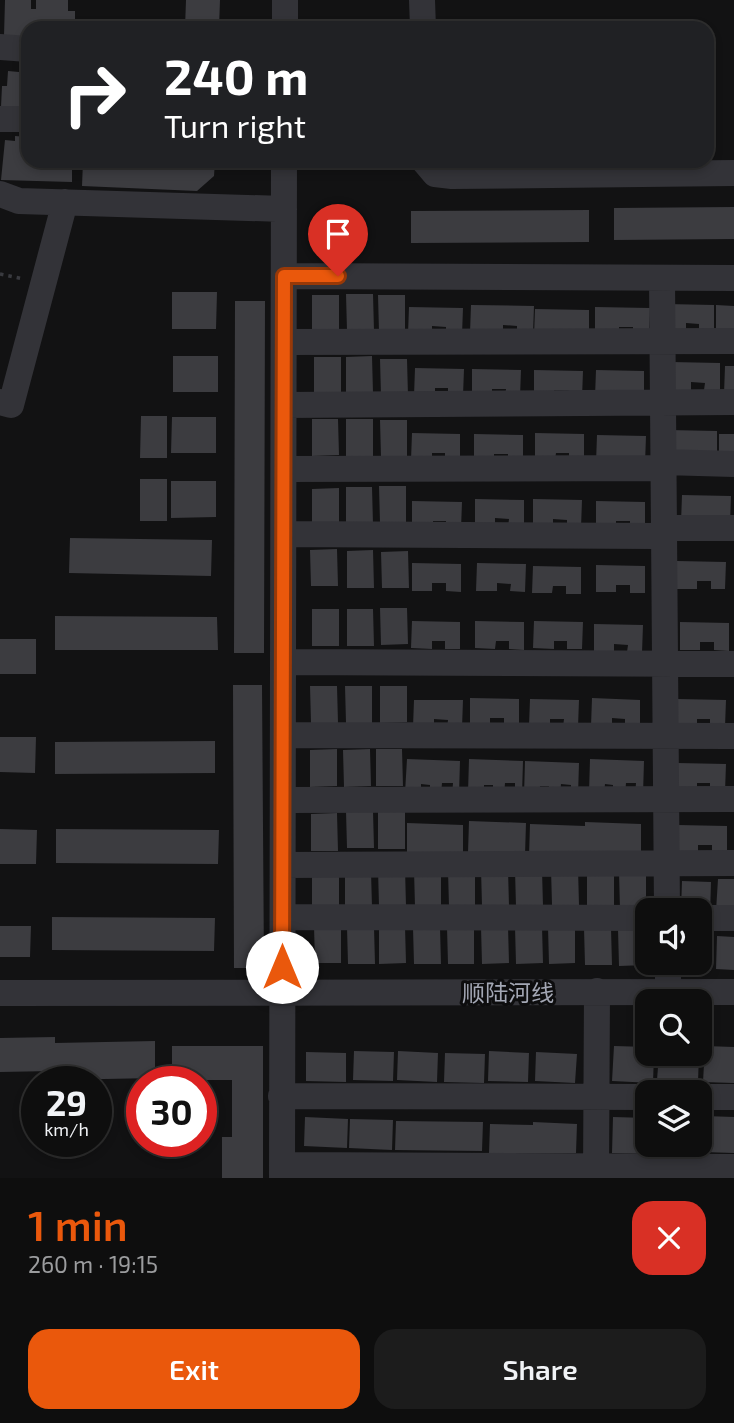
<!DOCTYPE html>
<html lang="en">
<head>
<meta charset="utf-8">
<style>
  :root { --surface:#0e0e0e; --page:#1c1c1c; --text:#f1f3f6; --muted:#9b9c9e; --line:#2e2e2e; --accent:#ea580c }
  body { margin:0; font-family:"Exo 2","Noto Sans SC",sans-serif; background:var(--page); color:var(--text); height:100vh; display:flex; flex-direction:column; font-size:26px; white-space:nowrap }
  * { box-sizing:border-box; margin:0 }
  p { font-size:23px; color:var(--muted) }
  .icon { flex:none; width:38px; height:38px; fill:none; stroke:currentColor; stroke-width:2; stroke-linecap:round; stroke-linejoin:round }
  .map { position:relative; height:1178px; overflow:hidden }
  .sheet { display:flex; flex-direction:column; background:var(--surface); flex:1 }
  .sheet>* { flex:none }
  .hud { position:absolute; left:21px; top:21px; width:693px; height:147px; border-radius:21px; box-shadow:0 4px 10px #0003,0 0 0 2px var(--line); background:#202124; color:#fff; overflow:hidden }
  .fabs { position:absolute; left:635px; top:898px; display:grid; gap:14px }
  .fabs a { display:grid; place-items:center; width:77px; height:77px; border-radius:14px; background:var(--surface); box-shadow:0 4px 10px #0003,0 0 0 2px var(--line); font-size:35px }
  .speed { position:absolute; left:21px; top:1066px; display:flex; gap:14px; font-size:35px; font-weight:700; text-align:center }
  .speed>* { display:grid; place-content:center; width:91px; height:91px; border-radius:50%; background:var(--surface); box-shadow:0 4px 10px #0003,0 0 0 2px var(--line); line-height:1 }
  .speed small { font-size:18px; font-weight:400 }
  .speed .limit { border:10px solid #d22; background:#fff; color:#111 }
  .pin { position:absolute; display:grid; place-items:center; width:60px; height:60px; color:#fff; margin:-72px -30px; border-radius:50% 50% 50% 0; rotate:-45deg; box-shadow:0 0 7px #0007 }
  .pin .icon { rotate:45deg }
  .me { position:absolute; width:77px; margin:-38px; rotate:0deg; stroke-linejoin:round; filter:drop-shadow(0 0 5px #0008) }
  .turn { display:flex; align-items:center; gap:24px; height:147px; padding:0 28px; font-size:32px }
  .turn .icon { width:91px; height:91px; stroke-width:2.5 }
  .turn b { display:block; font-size:49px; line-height:60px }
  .round { display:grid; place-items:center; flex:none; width:74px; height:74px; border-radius:21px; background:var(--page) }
  .summary { display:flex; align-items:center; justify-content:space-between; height:119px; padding:0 28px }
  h1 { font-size:42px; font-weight:600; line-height:52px; color:var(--accent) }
  .button { display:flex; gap:14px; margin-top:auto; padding:14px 28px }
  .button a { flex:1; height:80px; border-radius:21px; background:var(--accent); color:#fff; font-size:28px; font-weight:600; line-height:80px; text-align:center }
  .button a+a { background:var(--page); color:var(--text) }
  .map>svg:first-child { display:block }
  .building { fill:#3c3c40 }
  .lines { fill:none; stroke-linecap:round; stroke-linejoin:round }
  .path { stroke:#393a3f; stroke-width:3.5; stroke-dasharray:3.5 5; stroke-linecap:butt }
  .minor { stroke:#333338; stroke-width:26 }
  .route-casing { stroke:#983908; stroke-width:18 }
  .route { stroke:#ea580c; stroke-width:12 }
  .labels { text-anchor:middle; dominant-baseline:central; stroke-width:6; stroke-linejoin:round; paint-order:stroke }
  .street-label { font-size:23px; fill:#a3a7b4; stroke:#0d0d0e }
</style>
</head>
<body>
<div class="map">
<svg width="734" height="1178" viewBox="0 0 734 1178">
  <rect width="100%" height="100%" fill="#121213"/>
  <path class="building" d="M5,0H31V9H36V0H68V11H75V28H28V37L4,36Z
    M186,0H220L219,28H185Z
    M19,64H28V109L1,107L2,86H7L8,71L19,72Z
    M15,136L28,137V161H72V182L1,180L5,140L15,141Z
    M83,161H215L214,176L197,191L82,186Z
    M734,207V239L614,240V208Z
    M589,210V242L411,243V211Z
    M172,292H217L216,329H172Z
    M346,294H373L374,331H347Z
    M312,295H339V331L312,332Z
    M378,295H405V332H379Z
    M235,301H265L264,653H234Z
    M666,304L714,305V332H699V324L686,323V331H665Z
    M471,305L534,306L533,334H517V326L503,325V333H470Z
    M716,305L734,306V333H716Z
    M409,307L463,308L462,335H446V327L432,326V334H408Z
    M595,307L650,308L649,335H633V327H619V335L595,334Z
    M535,309L589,310V338L534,336Z
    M173,356H218V392H173Z
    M372,356L373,393L346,394V357Z
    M314,357H341V394H314Z
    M380,359H407L408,396H381Z
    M671,362L720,363V391L704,390L705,383L691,382V390H671Z
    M725,366H734V394H724Z
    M415,368L464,369L463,396H448V388H435V396H414Z
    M472,369L521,370L520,397H505L506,389H492V396H472Z
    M534,370L583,371L582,398L568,390H554V398L534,397Z
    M596,370L644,371V398L595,397Z
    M141,416H167V458H140Z
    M172,417H216V453H171Z
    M312,419H338L339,455L312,456Z
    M346,419H373V456H346Z
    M380,420H407V457H381Z
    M668,430L717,431V458H668Z
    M412,433L460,434V461H445V453H432V461L411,460Z
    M535,433L584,434V461H569V453H556L555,460H535Z
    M474,434L523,435V462H508V454H494V462L474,461Z
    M719,434H734V461H719Z
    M597,435L646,436L645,464L596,463Z
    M140,479H167V521H140Z
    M171,481H216V517L171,518Z
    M379,486H406V523H380Z
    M346,487H372L373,524H346Z
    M339,488V525L312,526V489Z
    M682,495L731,496L730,524L681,523Z
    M475,499L524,500V527H508L509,519L495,518V526H475Z
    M533,499L582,500L581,528L567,527V520L553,519V527H533Z
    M412,501L462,502L461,529H446V521H433V529L412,528Z
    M596,501L645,502V530L630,529V521H616V529L596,528Z
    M70,538L212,540L211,576L69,573Z
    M337,549L338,586H311L310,550Z
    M373,550L374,588H347V551Z
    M408,551L409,588H382L381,552Z
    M677,561L726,562L725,589H711V581H697V589H677Z
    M412,563L461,564V592L446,591V583H432V591H412Z
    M477,563L526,564L525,592L510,591L511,584L497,583V591H476Z
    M596,565L645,566V593H630V585H616V592H596Z
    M533,566L581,567V594H566V586H553L552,593H532Z
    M380,608H407L408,644L381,645Z
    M312,609H339V646H312Z
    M347,609H373L374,646H347Z
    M55,616L217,617L218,650H55Z
    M412,621L460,622V649H445V641H432V649L411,648Z
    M475,621L524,622V650L509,649V641H496L495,649L475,648Z
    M534,621L583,622L582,649H567V641H554V649L533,648Z
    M680,622L729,623V651L714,650V642H700V650H680Z
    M594,624L643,625L642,653L627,652L628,645L614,644V652H594Z
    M0,639H36V674H0Z
    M233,685H262L264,968H234Z
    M310,686H337L338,723H311Z
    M345,686H372V723H346Z
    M380,686H407V722L380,723Z
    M470,698L519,699V726H504V718H490V726L470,725Z
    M592,698L640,700V727H625V719L612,718V726H591Z
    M530,699L579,700L578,727H563L564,719H550V727L529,726Z
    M677,699L726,700L725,727H710V719H697V727L676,726Z
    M414,700H463L462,728H447L448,720L434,719V727H413Z
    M0,737H36L35,773L0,772Z
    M215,741V773L55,774V742Z
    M337,749V786L310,787V750Z
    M370,749L371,786L344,787L343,750Z
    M376,749H402L403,786H376Z
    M407,759L460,761L459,795H452L453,783H442L441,794H430V785L421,784V794L405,793Z
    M469,759L523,761L522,795H515V783H505L504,795L493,794V785H484V794L468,793Z
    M590,759L644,761L643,795H635L636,783H626L625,795L613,794V785L605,784L604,794L589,793Z
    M525,761L579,763L578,796H571V785L561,784L560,796H548L549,786H540L539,795H524Z
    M677,763L726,764L725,792L710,791V783H697V791L676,790Z
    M346,811H373L374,848H347Z
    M378,812H405V849H378Z
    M337,813L338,851H311V814Z
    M469,821L526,823L525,855L468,853Z
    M585,822L641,824V856H529L530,824L585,826Z
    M407,823L463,825V856L407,855Z
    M678,825L727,826V853H712V845H698V853L678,852Z
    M0,829L37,830L36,864H0Z
    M56,829L219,830L218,864L56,863Z
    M405,868L406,906H379L378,869Z
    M578,868L579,905H552L551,869Z
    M614,868V905L587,906V869Z
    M441,869V906L415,907L414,870Z
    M481,869H508L509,906H482Z
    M448,870H475V907H449Z
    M515,870H542L543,906L516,907Z
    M312,871H339V908H312Z
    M345,871H371L372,907L345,908Z
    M619,872H646V909L620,910Z
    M718,879H734V912L716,911Z
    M682,881L711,882L710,915L700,910H681Z
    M52,917L215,918L214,951L52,950Z
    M0,926H31L30,957H0Z
    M314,926H341V963H315Z
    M405,926L406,963L379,964V927Z
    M508,926L509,963L482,964L481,927Z
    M542,926L543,963L516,964L515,927Z
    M575,926V963L549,964L548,927Z
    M347,927H374L375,964H348Z
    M440,927L441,964H414L413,928Z
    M447,927H474V964H448Z
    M584,928H611L612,965H585Z
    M645,928L646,965L619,966L618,929Z
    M717,936L734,937V970L716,969Z
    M700,938L712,939L711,971L682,970L683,962H700Z
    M55,1037V1043L155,1041V1078L54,1080L53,1071L0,1072V1038Z
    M172,1046H263V1178H222V1137H232V1080H172Z
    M614,1046L648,1047V1054H654L653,1083L612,1081Z
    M705,1046L734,1047V1083L703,1082Z
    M354,1051L394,1052L393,1081L353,1080Z
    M398,1051L438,1053L437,1082L397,1080Z
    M489,1051L529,1053L528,1082L488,1081Z
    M306,1052L346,1053V1082L306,1081Z
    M536,1052L577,1054L575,1083L535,1081Z
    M445,1053L485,1054L484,1083L444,1082Z
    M659,1054H699L698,1082L657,1080Z
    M704,1116L734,1117V1153L703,1152Z
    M305,1117L348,1119L347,1148L304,1146Z
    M613,1117L648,1118V1144H653V1154L612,1153Z
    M350,1119L393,1120L392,1150L349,1148Z
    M396,1121L483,1122L482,1151L395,1150Z
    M533,1122L577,1124L576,1153H489L490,1124L533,1125Z
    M657,1144H698V1154L657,1152Z"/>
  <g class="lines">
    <path class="path" d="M0,274L24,279"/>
    <path class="minor" d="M422,0L423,28
      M285,28V0
      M0,47L28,49
      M0,119H28
      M424,161L435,174L452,176L734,173
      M0,194L19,201L284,209
      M284,276L734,278
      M662,278L667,910
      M284,342L734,341
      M0,402L11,405L65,202
      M284,405L734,402
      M284,469L657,468L663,462L734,464
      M284,534L657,536L664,528H734
      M283,662L734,664
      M283,735L734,736
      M283,800L734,799
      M283,865L734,863
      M283,917L648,918
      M700,918H734
      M668,962V991
      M0,993L734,992
      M281,1096L648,1097
      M700,1097H734
      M282,1165L734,1167
      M282,1178L284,161
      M596,1178L597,991"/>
  </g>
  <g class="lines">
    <defs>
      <path id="route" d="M282,967L284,276H338"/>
    </defs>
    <use href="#route" class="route-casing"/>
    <use href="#route" class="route"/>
  </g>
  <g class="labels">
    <g class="street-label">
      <text x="508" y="992">顺陆河线</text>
    </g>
  </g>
</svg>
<div class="fabs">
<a><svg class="icon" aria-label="sound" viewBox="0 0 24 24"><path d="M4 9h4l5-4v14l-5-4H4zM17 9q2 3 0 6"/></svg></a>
<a><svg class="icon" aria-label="search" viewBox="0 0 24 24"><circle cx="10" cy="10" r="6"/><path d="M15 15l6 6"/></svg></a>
<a><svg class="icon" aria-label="layers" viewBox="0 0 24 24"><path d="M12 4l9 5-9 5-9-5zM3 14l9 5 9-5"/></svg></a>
</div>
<div class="speed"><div>29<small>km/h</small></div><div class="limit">30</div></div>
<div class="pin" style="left:338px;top:276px;background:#d93025"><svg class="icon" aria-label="arrive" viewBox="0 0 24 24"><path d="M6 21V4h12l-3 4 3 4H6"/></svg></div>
<svg class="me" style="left:282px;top:967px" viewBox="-20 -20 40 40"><circle r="19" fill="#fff"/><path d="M0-13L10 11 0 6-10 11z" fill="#ea580c"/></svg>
<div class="hud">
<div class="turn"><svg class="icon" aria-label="right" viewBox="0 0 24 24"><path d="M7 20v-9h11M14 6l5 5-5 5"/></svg><div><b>240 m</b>Turn right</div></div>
</div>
</div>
<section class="sheet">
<div class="summary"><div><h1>1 min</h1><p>260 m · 19:15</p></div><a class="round" style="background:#d93025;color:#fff"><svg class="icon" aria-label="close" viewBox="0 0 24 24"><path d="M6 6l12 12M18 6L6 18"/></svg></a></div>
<div class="button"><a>Exit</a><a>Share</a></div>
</section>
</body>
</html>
